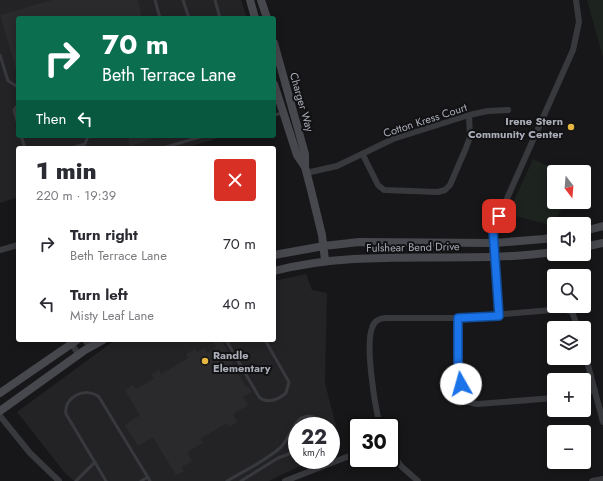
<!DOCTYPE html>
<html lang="en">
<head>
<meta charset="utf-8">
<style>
  :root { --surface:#fff; --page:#f7f7f7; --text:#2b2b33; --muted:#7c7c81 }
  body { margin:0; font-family:Jost,sans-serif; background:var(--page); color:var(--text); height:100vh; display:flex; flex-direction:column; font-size:15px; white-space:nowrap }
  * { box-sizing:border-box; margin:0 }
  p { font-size:13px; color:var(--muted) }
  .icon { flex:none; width:22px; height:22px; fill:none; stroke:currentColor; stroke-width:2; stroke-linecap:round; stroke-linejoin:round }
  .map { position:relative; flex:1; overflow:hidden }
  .details { position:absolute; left:16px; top:146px; width:260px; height:196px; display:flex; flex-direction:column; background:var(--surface); border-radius:4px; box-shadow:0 2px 10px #0003 }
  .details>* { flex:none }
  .guide { position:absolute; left:16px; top:16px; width:260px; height:122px; border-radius:4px; box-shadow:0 2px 10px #0003; background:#0b6e4f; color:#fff; overflow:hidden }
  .needle { width:26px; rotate:164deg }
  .controls { position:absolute; left:547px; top:165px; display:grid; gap:8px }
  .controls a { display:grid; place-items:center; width:44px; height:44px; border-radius:4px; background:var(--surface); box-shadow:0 2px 10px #0003; font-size:20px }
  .speed { position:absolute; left:288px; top:417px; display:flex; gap:8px; font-size:20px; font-weight:700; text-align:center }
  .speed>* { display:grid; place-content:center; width:52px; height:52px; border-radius:50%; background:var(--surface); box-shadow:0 2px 10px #0003; line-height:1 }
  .speed small { font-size:10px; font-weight:400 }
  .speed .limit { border:2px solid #111; border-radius:6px; background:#fff; color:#111 }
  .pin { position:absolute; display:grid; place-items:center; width:34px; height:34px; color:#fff; margin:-17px; border-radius:8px; box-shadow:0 2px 6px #0006 }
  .me { position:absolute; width:44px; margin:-22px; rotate:353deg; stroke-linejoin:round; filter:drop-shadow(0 0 3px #0008) }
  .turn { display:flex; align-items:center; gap:14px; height:84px; padding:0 20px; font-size:18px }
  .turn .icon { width:52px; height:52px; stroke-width:2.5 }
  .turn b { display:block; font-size:28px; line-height:34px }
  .then { display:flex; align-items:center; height:38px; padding:0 20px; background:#0003; gap:8px; font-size:15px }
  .round { display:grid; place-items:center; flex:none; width:42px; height:42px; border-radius:4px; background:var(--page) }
  .headline { display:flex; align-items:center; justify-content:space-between; height:68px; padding:0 20px }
  h1 { font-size:24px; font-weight:800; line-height:30px }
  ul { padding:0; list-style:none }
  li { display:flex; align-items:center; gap:12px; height:60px; padding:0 20px }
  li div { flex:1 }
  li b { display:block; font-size:15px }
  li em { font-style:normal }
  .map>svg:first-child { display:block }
  .built { fill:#232326 }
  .green { fill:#1d231e }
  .building { fill:#2a2a2d }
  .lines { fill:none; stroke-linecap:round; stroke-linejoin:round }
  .lane { stroke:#38393d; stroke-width:3 }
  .street { stroke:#38393d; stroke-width:6 }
  .secondary { stroke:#46484d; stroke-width:8 }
  .route-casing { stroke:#114b97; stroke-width:10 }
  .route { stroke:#1a73e8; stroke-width:7 }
  .poi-dot { fill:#e6b641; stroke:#121214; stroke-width:1.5 }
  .labels { text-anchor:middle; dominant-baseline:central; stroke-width:4; stroke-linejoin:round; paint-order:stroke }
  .street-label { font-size:11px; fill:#aaadb8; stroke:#121214 }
  .poi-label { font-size:11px; font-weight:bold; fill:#aaadb8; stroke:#121214; text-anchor:end }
</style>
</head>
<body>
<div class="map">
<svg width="603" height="481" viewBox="0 0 603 481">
  <rect width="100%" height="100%" fill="#171719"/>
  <path class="built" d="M0,0H241L247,18H18V136H226L185,148H18V197L0,203Z
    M306,274L312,290L327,293L325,383L341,445L331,451V426H297V460H313L269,481H74L65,473L17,412L115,340H274V281Z"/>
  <path class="green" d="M587,0H603V57Z
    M533,159L561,172H554V202H565L553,226L508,214Z"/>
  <path class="building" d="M52,0H138L142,18H18V73H17L0,15Z
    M139,136H158V137L130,146L128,139Z
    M217,340H221L228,351L226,352L246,387L248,386L252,392L243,397L248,405L233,414L237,422L230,427L227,423L200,439L203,443L187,452L192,461L182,467L184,471L176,475L153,437L138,446L125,425L140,415L125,390L133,385L136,389L154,379L151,375L159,370L161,374L175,366L188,358L186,354L194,349L197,352L204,348L207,353L216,347L213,342Z"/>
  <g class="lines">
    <path class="lane" d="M155,0L160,18
      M183,0L189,18
      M215,0L220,18
      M0,55L8,81L18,87
      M18,105L14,110L18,124
      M274,115L282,113
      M21,136L25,148
      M72,148L85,144L88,136
      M163,148L203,136
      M186,340H189
      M226,340L259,397C267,404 278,400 286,393L289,382L265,340
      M76,481L95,462
      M106,481L66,414C63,397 86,386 99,397L150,481
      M141,481L148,477
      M227,481C244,471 265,461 280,448C288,441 294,422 301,418C310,414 320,417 325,426
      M241,481L278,458L297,451"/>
    <path class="street" d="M363,155L378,185L384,190L438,192L445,190L450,185L466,148L470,137L469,115
      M306,173L337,166L393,139L469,115L488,111L508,110
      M0,250L18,245
      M499,316L493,230L573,50L579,22L576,0
      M458,318C458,336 455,384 465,397C468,402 473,404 478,404L554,398
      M69,340L79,355
      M85,340L90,348
      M584,350L603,422
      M584,393L595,390
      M0,416L30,453L59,481
      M380,426C375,406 365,346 372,328C374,321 380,318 386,318H458L563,309L572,312L578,328
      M391,453L402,467L418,481
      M285,481L357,453
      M592,481L603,479"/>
    <path class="secondary" d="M250,0L255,18
      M261,0L267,18
      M274,43L305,154V167
      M274,84L297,155L305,167L311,190L322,235L325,260
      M584,231L603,226
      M584,247L603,243
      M274,255L324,246L359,242L494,243L544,239L554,237
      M274,271C365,247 461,265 554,252
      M0,393L77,340
      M0,411L85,350L103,340"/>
  </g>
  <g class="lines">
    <defs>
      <path id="route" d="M461,384L458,362V318L499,316L493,230L499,216"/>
    </defs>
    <use href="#route" class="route-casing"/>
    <use href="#route" class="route"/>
  </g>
  <g class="poi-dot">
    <circle cx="571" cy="127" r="4"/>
    <circle cx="205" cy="361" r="4"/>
  </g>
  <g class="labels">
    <g class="street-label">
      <text transform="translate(302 102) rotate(74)">Charger Way</text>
      <text transform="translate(425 120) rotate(-18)">Cotton Kress Court</text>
      <text transform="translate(413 247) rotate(-1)">Fulshear Bend Drive</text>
    </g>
    <g class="poi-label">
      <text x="563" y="121">Irene Stern<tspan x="563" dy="13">Community Center</tspan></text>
      <text x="213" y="355" text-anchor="start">Randle<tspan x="213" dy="13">Elementary</tspan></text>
    </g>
  </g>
</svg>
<div class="controls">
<a><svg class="needle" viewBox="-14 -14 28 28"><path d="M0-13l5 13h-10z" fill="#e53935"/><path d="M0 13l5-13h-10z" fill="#7c7c81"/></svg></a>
<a><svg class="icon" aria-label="sound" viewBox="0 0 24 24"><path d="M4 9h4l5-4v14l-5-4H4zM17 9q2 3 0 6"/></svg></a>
<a><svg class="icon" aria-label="search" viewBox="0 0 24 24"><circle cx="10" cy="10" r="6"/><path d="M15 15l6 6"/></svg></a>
<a><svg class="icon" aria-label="layers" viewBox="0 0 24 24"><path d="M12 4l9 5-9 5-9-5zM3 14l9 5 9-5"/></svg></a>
<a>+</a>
<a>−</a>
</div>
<div class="speed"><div>22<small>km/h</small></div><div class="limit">30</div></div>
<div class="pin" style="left:499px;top:216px;background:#d93025"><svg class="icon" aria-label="arrive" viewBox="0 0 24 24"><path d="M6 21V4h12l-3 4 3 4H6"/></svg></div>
<svg class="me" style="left:461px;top:384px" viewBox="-20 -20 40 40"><circle r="19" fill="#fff"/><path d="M0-13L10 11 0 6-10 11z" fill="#1a73e8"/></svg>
<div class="guide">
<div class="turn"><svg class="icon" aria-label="right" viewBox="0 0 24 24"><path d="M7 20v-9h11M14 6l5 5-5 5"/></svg><div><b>70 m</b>Beth Terrace Lane</div></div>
<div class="then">Then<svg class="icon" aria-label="left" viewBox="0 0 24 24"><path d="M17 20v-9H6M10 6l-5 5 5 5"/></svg></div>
</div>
<section class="details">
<div class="headline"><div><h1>1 min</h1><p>220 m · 19:39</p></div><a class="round" style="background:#d93025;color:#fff"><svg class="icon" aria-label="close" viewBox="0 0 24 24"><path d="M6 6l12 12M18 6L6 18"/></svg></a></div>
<ul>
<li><svg class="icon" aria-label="right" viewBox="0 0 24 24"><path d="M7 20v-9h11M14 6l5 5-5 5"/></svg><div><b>Turn right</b><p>Beth Terrace Lane</p></div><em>70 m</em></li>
<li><svg class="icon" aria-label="left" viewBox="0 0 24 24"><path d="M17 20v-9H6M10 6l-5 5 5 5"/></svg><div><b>Turn left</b><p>Misty Leaf Lane</p></div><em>40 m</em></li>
</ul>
</section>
</div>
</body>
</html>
